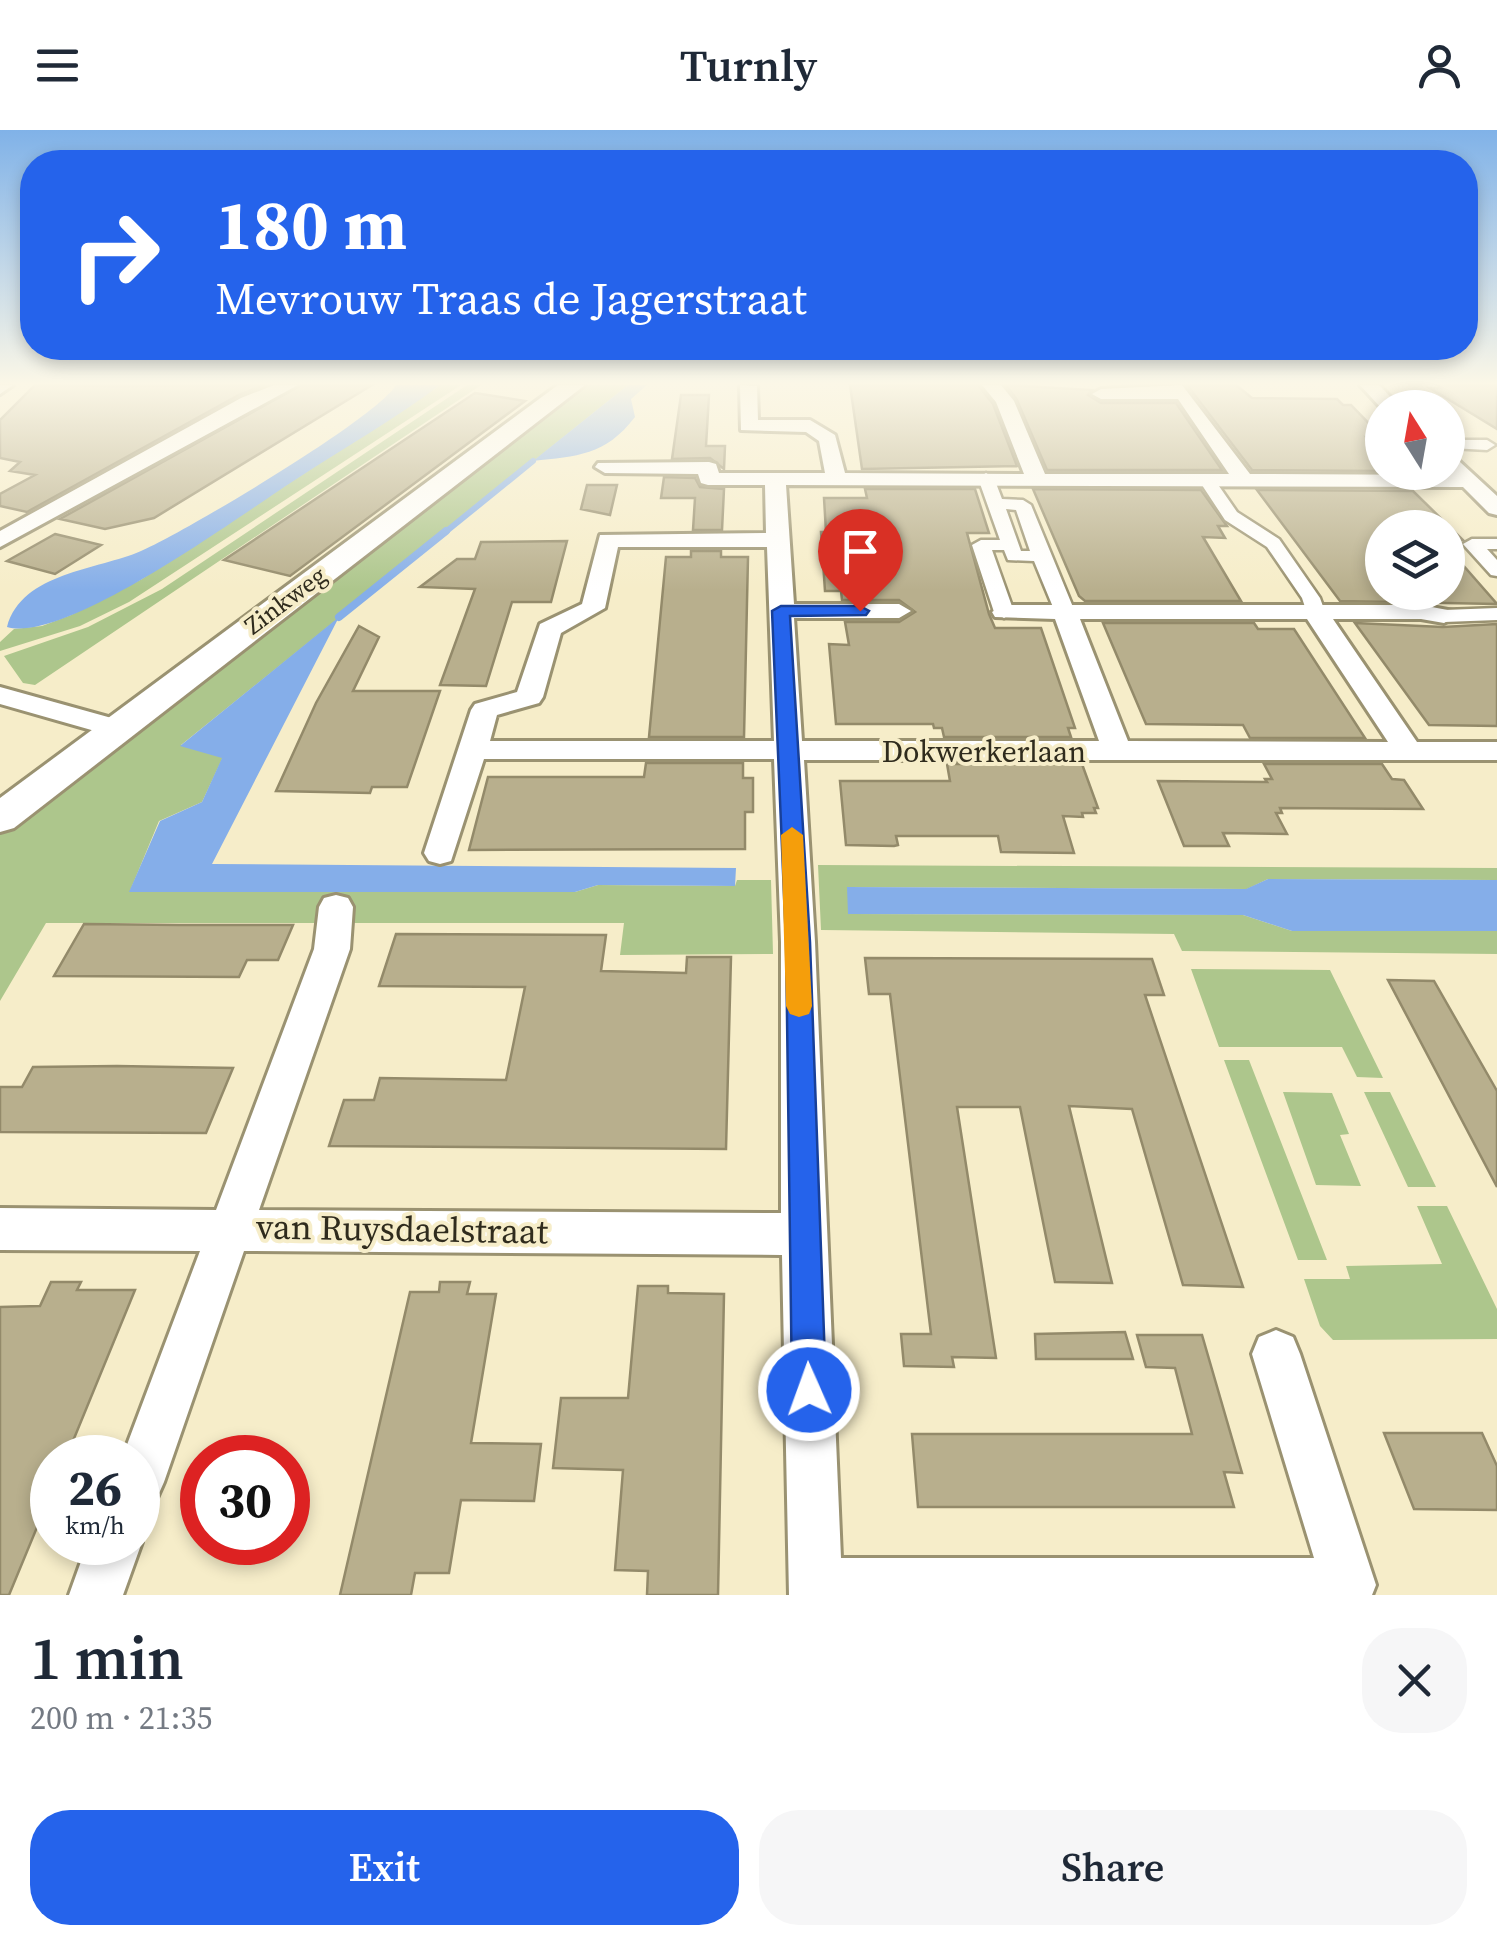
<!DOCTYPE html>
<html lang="en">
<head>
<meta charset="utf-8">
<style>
  :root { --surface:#fff; --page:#f6f6f7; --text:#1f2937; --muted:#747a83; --accent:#2563eb }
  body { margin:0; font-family:"Source Serif 4",serif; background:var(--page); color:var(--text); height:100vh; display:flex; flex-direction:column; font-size:38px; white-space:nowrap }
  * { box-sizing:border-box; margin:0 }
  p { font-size:32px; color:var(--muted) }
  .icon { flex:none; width:55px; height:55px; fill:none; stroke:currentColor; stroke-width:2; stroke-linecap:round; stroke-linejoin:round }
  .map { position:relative; height:1465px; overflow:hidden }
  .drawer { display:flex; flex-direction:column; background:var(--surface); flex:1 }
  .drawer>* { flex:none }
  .banner { position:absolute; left:20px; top:20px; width:1458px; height:210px; border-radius:40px; box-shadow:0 5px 15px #0003; background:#2563eb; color:#fff; overflow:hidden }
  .needle { width:65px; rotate:349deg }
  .buttons { position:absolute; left:1365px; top:260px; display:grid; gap:20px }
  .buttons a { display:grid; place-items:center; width:100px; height:100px; border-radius:50%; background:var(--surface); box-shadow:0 5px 15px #0003; font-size:50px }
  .speed { position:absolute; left:30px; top:1305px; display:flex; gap:20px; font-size:50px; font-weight:700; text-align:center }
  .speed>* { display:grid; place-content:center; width:130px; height:130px; border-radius:50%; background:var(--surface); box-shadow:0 5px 15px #0003; line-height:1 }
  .speed small { font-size:25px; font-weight:400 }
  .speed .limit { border:15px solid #d22; background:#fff; color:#111 }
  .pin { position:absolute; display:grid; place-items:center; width:85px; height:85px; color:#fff; margin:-102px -42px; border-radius:50% 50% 50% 0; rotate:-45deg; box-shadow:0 0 10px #0007 }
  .pin .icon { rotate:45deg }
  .me { position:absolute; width:110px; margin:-55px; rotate:358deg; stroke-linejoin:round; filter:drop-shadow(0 0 8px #0008) }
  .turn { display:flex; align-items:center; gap:35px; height:210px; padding:0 30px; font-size:45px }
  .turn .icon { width:130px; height:130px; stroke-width:2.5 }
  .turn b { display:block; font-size:70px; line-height:85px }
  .round { display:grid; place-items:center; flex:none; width:105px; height:105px; border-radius:40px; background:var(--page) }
  .headline { display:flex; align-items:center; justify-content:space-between; height:170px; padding:0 30px }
  h1 { font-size:60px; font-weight:600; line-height:75px }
  .button { display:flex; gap:20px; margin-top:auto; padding:20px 30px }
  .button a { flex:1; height:115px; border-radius:40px; background:var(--accent); color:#fff; font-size:40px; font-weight:600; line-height:115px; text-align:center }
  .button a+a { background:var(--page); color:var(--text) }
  header { display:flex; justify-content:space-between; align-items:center; height:130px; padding:0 30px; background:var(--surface); font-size:45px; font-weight:600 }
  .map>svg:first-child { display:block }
  .green { fill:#adc68c }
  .water { fill:#85aee9 }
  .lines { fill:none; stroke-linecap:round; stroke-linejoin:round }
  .stream-far1 { stroke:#85aee9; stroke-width:6 }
  .stream { stroke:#85aee9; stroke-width:8 }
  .building { fill:#b8af8d; stroke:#938a6a; stroke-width:2.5 }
  .pedestrian-casing { stroke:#9a9271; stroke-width:5 }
  .minor-casing { stroke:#9a9271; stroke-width:6 }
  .tertiary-casing { stroke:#9a9271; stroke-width:6 }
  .pedestrian { fill:#fff; fill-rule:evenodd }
  .minor { fill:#fff; fill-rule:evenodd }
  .tertiary { fill:#fff; fill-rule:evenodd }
  .route { fill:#2563eb; stroke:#184099; stroke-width:2.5 }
  .slow { fill:#f59e0b }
  .labels { text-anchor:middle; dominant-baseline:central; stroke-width:8; stroke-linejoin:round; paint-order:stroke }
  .far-street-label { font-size:25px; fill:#2f2b1d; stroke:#f6edc9 }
  .street-label { font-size:30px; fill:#2f2b1d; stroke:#f6edc9 }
  .near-street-label { font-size:35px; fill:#2f2b1d; stroke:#f6edc9 }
</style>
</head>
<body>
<header><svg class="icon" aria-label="menu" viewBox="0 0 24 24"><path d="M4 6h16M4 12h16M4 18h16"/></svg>Turnly<svg class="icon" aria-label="person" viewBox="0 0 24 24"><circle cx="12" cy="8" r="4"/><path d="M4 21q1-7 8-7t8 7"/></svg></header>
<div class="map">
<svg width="1497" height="1465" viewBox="0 0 1497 1465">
  <rect width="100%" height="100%" fill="#f6edc9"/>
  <path class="green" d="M440,255H461L129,472L80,496L0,521V512L14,499L42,496L71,485L142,449Z
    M467,255H481L35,555L23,553L4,526L88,497L162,459Z
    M584,255H628L181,615L223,627L202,672L159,691L130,761L575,762L598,755L735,756L737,750H771L773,824L620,825L624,793H46L0,871V705Z
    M818,735L1497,738V750L1268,749L1247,759L848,757L849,784L1243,785L1292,801H1497V824L1182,821L1174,804L821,800Z
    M1191,839L1330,840L1383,948L1357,947L1342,917H1219Z
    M1224,930H1249L1327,1130H1298Z
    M1283,962L1332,963L1349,1004L1340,1005L1361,1056L1316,1055Z
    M1364,962H1390L1436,1057H1408Z
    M1417,1076H1447L1497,1179V1209L1333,1210L1320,1196L1304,1149H1350L1346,1136L1442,1134Z"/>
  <path class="water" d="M396,255H440C395,289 345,317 298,348C243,383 67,514 7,497C22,442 98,440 141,421C183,403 377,288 396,255Z
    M628,255H647L631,269L635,287C605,326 577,326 533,331Z
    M339,487L212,734L736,738L735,756L598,755L575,762H129L160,691L202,672L222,628L180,616Z
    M1268,749L1497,750V801H1292L1243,785L848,784L847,757L1246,759Z"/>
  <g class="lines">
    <path class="stream-far1" d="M443,404L533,331"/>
    <path class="stream" d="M339,487L446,401"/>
  </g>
  <path class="building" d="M35,255L116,256L264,255L239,265L27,382L0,376V364L35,345L10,341L20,332L0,328V290Z
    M301,255H372L154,388L105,399L60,389Z
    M850,255H978L993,274L1017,336L862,339Z
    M1006,255L1092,260L1088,265L1101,273H1176L1222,340H1047L1017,270Z
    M1187,255H1236L1252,268L1337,269L1343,275H1351L1382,307H1366L1381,324L1382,341L1252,340Z
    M1437,255H1497V299L1430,258H1440Z
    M475,263L525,271L290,446L224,430Z
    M681,265H709L706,316H725L724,339L710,328L672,329Z
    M664,347L695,348L700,357L724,359L722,400H693L695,368H661Z
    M587,355H617L610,385L581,379Z
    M865,359H975L989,403H967L989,484L995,498H1041L1075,598H1068L1071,607H944L942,598H934L933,594H836L829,514L849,515L845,492H899L915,482L899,470H842L841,461H825L821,402H826L824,368H867Z
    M1033,359L1201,360L1227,396H1218L1225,408L1203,407L1241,471H1085L1079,466Z
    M1257,360L1413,361L1463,410L1448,412V398H1382V462H1448V418L1497,474L1340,471Z
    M55,404L101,415L55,444L7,431Z
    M567,411L551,472H512L486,556L440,555L475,459L420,457L457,429H475L481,412Z
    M691,421H721V427H748L744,607H649L666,427H691Z
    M1254,493L1258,499H1294L1365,608H1250L1243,595L1146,594L1103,493Z
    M1355,493L1443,497L1497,494V596L1429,595Z
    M359,496L379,507L353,561H440L407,657H372L370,663L276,661L316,573Z
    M646,633H743V648H753V682H745V719L469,720L488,647H644Z
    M947,634H1082L1098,678H1094L1096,683H1082L1083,687L1063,686L1074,723L1001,722L998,706H896L898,715L894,716L846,715L840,651H950Z
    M1264,634H1382L1392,649L1404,650L1423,679L1280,678L1282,683H1276L1287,704L1223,703L1229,716H1184L1158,651L1267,652L1265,649H1272Z
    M84,794L179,795H293L278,830H247L239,847L54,846Z
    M396,804L606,805L601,841L686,843L687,827H731L726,1019L329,1016L344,970H374L380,948L506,950L525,857L379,856Z
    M865,828L1152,829L1164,865H1145L1243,1157L1183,1155L1132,979L1069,976L1112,1153L1055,1152L1020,977H957L996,1228L952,1227L954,1237L904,1236L901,1204H931L890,864H869Z
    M1388,850L1434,851L1497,961V1057Z
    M117,936L233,938L206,1003L0,1002V957H22L33,937Z
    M51,1152H81L77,1160H135L66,1328H52V1361L9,1465H0V1177L40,1176Z
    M440,1152H470L467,1164H496L471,1313L541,1314L534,1371L461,1370L449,1443H415L411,1465H340L410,1162H439Z
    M638,1156H668V1163L724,1164L718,1465H647L648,1441L615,1440L623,1340L553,1338L561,1268H628Z
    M1125,1202L1133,1229H1036L1035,1204Z
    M1137,1205H1202L1242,1343L1224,1342L1234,1377H918L912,1304H1192L1175,1238L1146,1237Z
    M1384,1303H1482L1497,1336V1380L1414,1379Z"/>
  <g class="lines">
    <defs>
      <path id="pedestrian" d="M1456,310H1487L1495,315L1487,320L1451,318V312Z
        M986,343L994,348L1002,369L1023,370L1031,375L1075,482L1072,486H1058L1055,482L1034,431L1008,430L1004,420H992L1014,482L1004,488L994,482L972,415L981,410H1000L978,348ZM1006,379L1016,380L1030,421H1021Z
        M1200,346H1212L1237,382L1279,409L1320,468L1325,482L1322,486H1308L1302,468L1267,417L1225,390L1198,349Z
        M1497,409V419H1487L1497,430V446L1491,445L1463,414L1472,409Z
        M1497,478V490L1444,492L1434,486L1444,480Z"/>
      <path id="minor" d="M0,255H13L0,264Z
        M274,255H298L0,417V401L241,268Z
        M740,255L757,256L758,290H810L835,305L845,343L1024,344L996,272L982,255H1001L1014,271L1045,344H1229L1178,269H1101L1092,264L1101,259L1182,255L1250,344L1450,345L1448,331L1460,332L1497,366V385L1489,383L1463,357L786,355L794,474H899L911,481L899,488H794L802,611H1099L1055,489L995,487L992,482L1004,475H1421L1453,481L1456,486L1444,493L1421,489H1333L1417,612H1497V630H804L815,812L841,1428H1314L1252,1224L1259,1207L1276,1200L1293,1207L1300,1224L1376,1455L1372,1465H789L782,1125L244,1121L164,1352L156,1370L138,1378V1328H122L200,1121L0,1120V1078L216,1080L314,819L319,777L324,768L336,765L348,768L353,777L350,819L259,1080L781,1083V812L774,629H484L451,731L440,734L429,731L424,723L471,580L475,574L517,562L540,494L582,474L600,405L766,403L765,355H708L701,353L698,344L605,343L595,337L598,333L709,332L716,334L719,343H825L819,311L806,302L741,300ZM618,417H767L774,611H490L497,585L539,573L543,567L561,503L605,478ZM1080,489H1307L1388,612L1128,611Z
        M1360,255H1379L1401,278L1382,279Z
        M0,557L126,592L130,598L126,604L116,607L0,574Z
        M138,1402L142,1412L123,1465H69L88,1412H138Z"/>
      <path id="tertiary" d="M558,255H585L14,698L0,702V668Z"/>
    </defs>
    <use href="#pedestrian" class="pedestrian-casing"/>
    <use href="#minor" class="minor-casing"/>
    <use href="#tertiary" class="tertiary-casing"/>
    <use href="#pedestrian" class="pedestrian"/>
    <use href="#minor" class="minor"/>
    <use href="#tertiary" class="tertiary"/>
  </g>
  <linearGradient id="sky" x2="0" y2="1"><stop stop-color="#80b2e8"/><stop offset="0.55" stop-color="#fbf7e7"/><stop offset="1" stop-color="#fbf7e7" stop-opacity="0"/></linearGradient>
  <rect width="1497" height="460" fill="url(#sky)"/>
  <path class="route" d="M860,476L869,481L866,485L790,486L810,812L826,1260L821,1272L809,1277L797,1272L792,1260L786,812L772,481L781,476Z"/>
  <path class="slow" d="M792,697L803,705L812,876L809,884L799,887L790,884L786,876L781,705Z"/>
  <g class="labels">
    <g class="far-street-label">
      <text transform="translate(285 470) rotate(-37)">Zinkweg</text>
    </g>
    <g class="street-label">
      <text x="984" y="621">Dokwerkerlaan</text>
    </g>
    <g class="near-street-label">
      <text transform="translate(402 1099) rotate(1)">van Ruysdaelstraat</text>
    </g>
  </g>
</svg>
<div class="buttons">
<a><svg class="needle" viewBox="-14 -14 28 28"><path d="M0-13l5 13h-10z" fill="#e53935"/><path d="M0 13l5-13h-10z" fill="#747a83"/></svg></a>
<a><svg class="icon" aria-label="layers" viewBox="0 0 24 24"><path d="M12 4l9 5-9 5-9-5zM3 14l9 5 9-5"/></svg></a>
</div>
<div class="speed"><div>26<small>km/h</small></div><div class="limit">30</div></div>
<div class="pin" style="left:860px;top:481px;background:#d93025"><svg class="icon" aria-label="arrive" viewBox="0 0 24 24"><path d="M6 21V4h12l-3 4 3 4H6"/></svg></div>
<svg class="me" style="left:809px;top:1260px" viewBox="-20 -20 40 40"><circle r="17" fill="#2563eb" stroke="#fff" stroke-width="3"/><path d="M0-11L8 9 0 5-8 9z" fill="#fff"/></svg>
<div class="banner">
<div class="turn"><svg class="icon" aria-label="right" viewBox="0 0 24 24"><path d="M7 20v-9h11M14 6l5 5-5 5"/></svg><div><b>180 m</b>Mevrouw Traas de Jagerstraat</div></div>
</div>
</div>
<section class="drawer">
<div class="headline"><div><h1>1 min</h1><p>200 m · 21:35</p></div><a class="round"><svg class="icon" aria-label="close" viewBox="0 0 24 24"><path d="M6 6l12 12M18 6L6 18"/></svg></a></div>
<div class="button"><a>Exit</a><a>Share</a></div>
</section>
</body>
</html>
